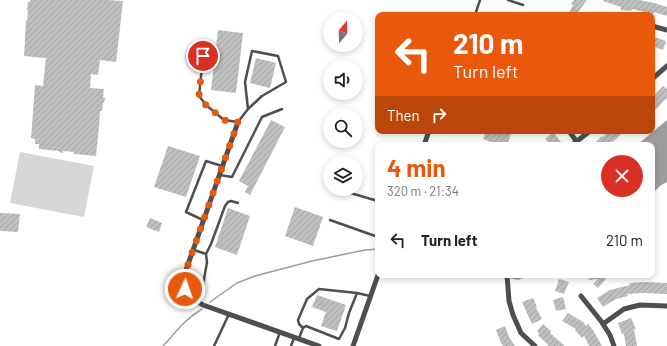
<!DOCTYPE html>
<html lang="en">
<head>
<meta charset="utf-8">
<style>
  :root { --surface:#fff; --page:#f2f2f2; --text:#222; --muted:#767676; --accent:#ea580c }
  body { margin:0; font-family:Barlow,sans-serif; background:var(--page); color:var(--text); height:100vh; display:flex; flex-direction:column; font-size:15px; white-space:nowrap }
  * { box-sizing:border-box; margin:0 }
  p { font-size:13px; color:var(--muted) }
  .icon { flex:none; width:22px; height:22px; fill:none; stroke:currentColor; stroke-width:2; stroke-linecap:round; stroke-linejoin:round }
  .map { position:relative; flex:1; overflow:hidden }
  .sheet { position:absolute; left:375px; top:142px; width:280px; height:136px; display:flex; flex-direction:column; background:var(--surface); border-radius:8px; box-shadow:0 2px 6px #0003 }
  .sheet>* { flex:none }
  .hud { position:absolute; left:375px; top:12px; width:280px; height:122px; border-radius:8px; box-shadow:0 2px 6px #0003; background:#ea580c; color:#fff; overflow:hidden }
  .needle { width:26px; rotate:19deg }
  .controls { position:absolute; left:323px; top:12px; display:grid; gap:8px }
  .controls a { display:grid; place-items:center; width:40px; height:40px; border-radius:50%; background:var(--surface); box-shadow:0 2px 6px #0003; font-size:20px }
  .pin { position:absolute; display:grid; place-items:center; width:34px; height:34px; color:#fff; margin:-17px; border:2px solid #fff; border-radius:50%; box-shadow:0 1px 4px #0007 }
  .me { position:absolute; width:44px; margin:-22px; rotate:3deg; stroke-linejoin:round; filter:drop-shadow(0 0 3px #0008) }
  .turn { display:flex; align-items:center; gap:14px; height:84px; padding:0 12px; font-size:18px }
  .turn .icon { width:52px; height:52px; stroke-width:2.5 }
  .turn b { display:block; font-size:28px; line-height:34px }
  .then { display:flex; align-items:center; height:38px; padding:0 12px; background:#0003; gap:8px; font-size:15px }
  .round { display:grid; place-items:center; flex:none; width:42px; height:42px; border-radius:21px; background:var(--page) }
  .head { display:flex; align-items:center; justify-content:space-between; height:68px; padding:0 12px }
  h1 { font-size:24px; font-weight:700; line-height:30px; color:var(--accent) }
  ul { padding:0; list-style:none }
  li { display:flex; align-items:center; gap:12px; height:60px; padding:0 12px }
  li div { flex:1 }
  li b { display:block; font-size:15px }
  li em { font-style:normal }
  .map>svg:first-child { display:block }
  .green { fill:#d6d6d6 }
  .water { fill:#9d9d9d }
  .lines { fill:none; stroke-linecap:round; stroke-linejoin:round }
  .stream { stroke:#9d9d9d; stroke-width:1.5 }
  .building { fill:url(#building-hatch) }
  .service { stroke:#4f4f4f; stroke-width:2.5 }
  .minor { stroke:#4f4f4f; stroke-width:5 }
  .route { stroke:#ea580c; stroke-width:7; stroke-dasharray:0 12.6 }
</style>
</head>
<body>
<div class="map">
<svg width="667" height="346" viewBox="0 0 667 346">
  <defs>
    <pattern id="building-hatch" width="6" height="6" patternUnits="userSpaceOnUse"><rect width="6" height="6" fill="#bfbfbf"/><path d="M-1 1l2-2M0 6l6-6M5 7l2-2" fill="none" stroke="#a2a2a2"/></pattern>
  </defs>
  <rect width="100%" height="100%" fill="#fff"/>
  <path class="green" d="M20,152L94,166L84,217L10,203Z"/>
  <path class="water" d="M667,120V182L661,185L652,194V145H637Z"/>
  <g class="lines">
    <path class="stream" d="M499,275L503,276
      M512,278L518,279L529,275
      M210,302L237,283L255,276L312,261L365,250L378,249
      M163,346C176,332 185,319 202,309"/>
  </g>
  <path class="building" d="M30,0H107L123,1L116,62L100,60L98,75L91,74L90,88L104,89L103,97L105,98L104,103H103L102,111H100L99,127L96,156L74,154V152L63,151V153L59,152V151L39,149V144H35V139L31,138L35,85L43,86L46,58L24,56L26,21H27L28,11H27L28,2H30Z
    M574,0H587L576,15H568L573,5L571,4Z
    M603,0H639L654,3L667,7V16L654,12L653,14L632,9L631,11L621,10V7L603,1Z
    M218,30L243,33L236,93L211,90Z
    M655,37L666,41L663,50L652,46Z
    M256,58L276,63L270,88L250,83Z
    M663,86L667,89V98L652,113V98Z
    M271,120L285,127L250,195L245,192L248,186L239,181Z
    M486,131L493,133V131H512L507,145H500L483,139Z
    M609,131H624L613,142L612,141L608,145H593L602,136L603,137Z
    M553,132L561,142L558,145H551L545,139Z
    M168,146L200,156L186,197L154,187Z
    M295,207L323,217L313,246L285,236Z
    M228,208L250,216L237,255L215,247Z
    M0,213L20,214L18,232L0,231Z
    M150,218L162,223L159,232L146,227Z
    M592,275H604V278L606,279L598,288L593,284L598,279L588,280Z
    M559,279L569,282L564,294L555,291Z
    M644,282L667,283V294L643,293L627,294L628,296L616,299L603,307L597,298L610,290L630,285L629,283Z
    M317,295L346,305L337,331L321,326L326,312L312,307Z
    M563,297L566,309L556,311L553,300Z
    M533,298L537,307L536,308L542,319L532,324L522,302Z
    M568,313L583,322L586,326L588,324L593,330L602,346H589L584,336L582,338L575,330L576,329L562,321Z
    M631,318L636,329H634L637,346H626L624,334H622L618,323Z
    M543,324L551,331L550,333L565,346H549L538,335L539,333L537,331Z
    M505,326L509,337L515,346H503L501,343L496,330Z"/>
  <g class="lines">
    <path class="service" d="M508,0L523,5
      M475,15L480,0
      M203,56L199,96L206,105L224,120L238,122L248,109L262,96L286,82L278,56L252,51L245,82L248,109
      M447,145L448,143
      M220,175L232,177L262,117L282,109
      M340,190L378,201
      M203,220L186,212L206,161L222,166
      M330,220L378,237
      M194,250L206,254L207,262L200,303
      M206,254L211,244L225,206L228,202L231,201L238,203
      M303,328L299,324L298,320L307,299L319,289L357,293
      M299,338L303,328L306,326L339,339L345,328L349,313L357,293L370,296
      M214,346L229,314
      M275,346L280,332
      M291,346L294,338"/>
    <path class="minor" d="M652,26L667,30
      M652,79L667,66
      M238,122L185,273C181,290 189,298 203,305L319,346
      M569,131L577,142
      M424,145L429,131
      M572,145L590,131
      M507,275L509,301L513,315L521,333L535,346
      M581,296L601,321L610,335L614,346
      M603,324L624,309L640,305L667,306
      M353,346L378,275"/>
  </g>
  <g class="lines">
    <path class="route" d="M185,289L184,284L185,273L238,122L224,120L206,105L199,96L203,56"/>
  </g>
</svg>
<div class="controls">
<a><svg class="needle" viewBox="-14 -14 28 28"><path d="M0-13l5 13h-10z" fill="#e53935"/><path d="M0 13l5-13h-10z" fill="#767676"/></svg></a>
<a><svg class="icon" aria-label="sound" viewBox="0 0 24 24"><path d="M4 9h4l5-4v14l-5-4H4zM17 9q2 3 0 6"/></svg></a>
<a><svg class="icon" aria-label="search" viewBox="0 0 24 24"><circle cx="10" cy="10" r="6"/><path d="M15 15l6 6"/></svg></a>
<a><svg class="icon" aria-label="layers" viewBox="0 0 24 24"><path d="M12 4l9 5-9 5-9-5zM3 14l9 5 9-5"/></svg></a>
</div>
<div class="pin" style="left:203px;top:56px;background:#d93025"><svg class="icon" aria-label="arrive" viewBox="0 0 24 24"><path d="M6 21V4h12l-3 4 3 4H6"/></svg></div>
<svg class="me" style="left:185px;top:289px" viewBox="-20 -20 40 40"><circle r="17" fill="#ea580c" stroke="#fff" stroke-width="3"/><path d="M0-11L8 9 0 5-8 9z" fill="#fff"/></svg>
<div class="hud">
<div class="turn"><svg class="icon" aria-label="left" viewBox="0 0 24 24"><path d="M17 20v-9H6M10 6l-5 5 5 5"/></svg><div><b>210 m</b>Turn left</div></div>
<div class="then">Then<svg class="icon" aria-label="right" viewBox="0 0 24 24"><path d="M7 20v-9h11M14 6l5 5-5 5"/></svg></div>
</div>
<section class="sheet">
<div class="head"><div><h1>4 min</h1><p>320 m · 21:34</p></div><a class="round" style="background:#d93025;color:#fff"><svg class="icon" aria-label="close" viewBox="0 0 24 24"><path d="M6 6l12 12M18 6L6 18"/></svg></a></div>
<ul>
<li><svg class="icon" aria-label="left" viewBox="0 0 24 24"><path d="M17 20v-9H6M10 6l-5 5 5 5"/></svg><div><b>Turn left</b></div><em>210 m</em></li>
</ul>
</section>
</div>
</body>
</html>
